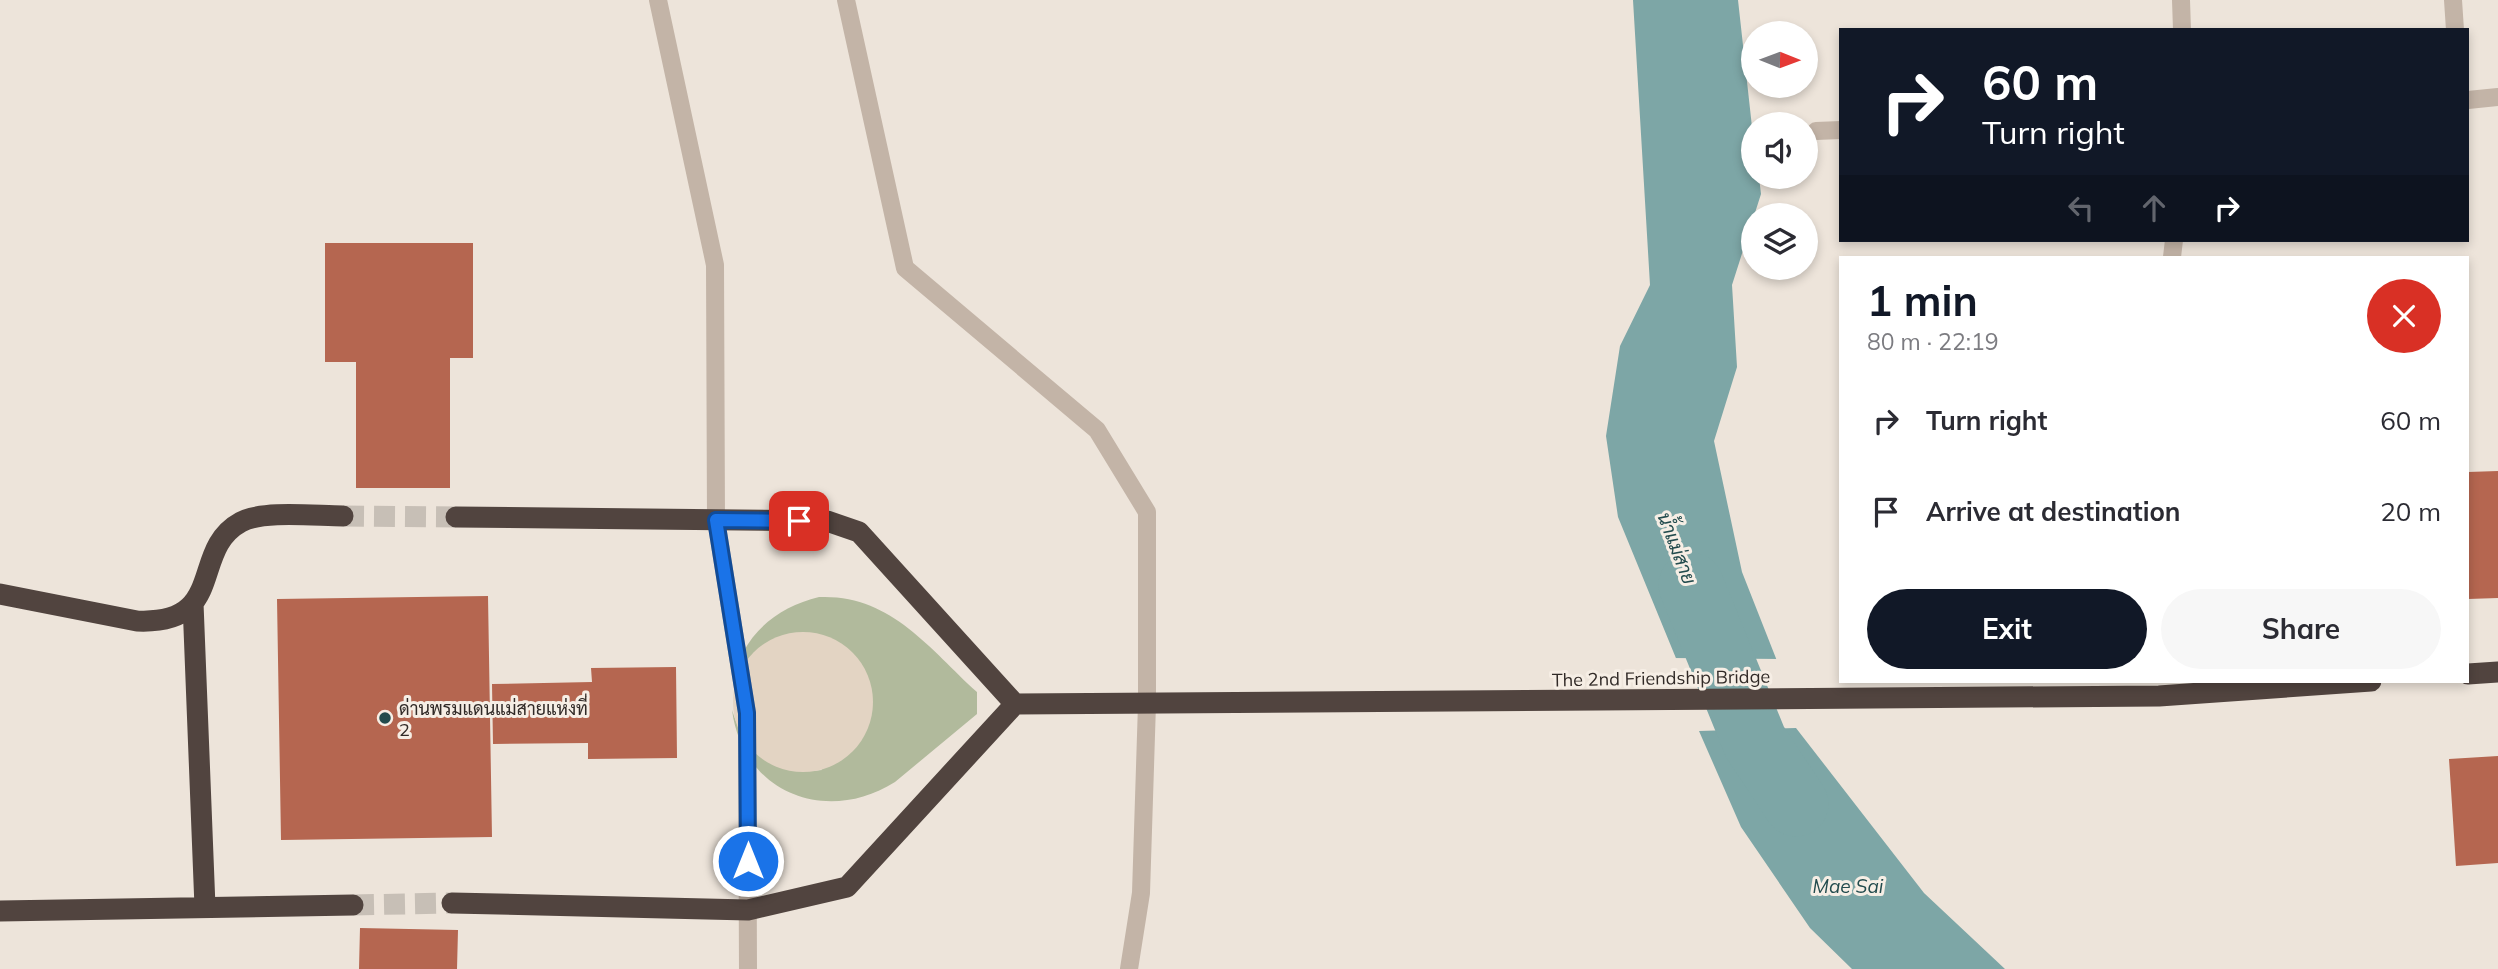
<!DOCTYPE html>
<html lang="en">
<head>
<meta charset="utf-8">
<style>
  :root { --surface:#fff; --page:#f7f7f7; --text:#2b2b33; --muted:#7c7c81; --accent:#111827 }
  body { margin:0; font-family:Mulish,Sarabun,sans-serif; background:var(--page); color:var(--text); height:100vh; display:flex; flex-direction:column; font-size:26px; white-space:nowrap }
  * { box-sizing:border-box; margin:0 }
  p { font-size:23px; color:var(--muted) }
  .icon { flex:none; width:38px; height:38px; fill:none; stroke:currentColor; stroke-width:2; stroke-linecap:round; stroke-linejoin:round }
  .map { position:relative; flex:1; overflow:hidden }
  .details { position:absolute; left:1839px; top:256px; width:630px; height:427px; display:flex; flex-direction:column; background:var(--surface); border-radius:0px; box-shadow:0 4px 10px #0003 }
  .details>* { flex:none }
  .hud { position:absolute; left:1839px; top:28px; width:630px; height:214px; border-radius:0px; box-shadow:0 4px 10px #0003; background:#111827; color:#fff; overflow:hidden }
  .needle { width:46px; rotate:91deg }
  .fabs { position:absolute; left:1741px; top:21px; display:grid; gap:14px }
  .fabs a { display:grid; place-items:center; width:77px; height:77px; border-radius:50%; background:var(--surface); box-shadow:0 4px 10px #0003; font-size:35px }
  .pin { position:absolute; display:grid; place-items:center; width:60px; height:60px; color:#fff; margin:-30px; border-radius:14px; box-shadow:0 4px 10px #0006 }
  .me { position:absolute; width:77px; margin:-38px; rotate:0deg; stroke-linejoin:round; filter:drop-shadow(0 0 5px #0008) }
  .turn { display:flex; align-items:center; gap:24px; height:147px; padding:0 28px; font-size:32px }
  .turn .icon { width:91px; height:91px; stroke-width:2.5 }
  .turn b { display:block; font-size:49px; line-height:60px }
  .lanes { display:flex; align-items:center; height:66px; padding:0 28px; background:#0003; justify-content:center; gap:35px; direction:ltr }
  .lanes .off { opacity:.35 }
  .round { display:grid; place-items:center; flex:none; width:74px; height:74px; border-radius:37px; background:var(--page) }
  .overview { display:flex; align-items:center; justify-content:space-between; height:119px; padding:0 28px }
  h1 { font-size:42px; font-weight:700; line-height:52px; color:var(--accent) }
  .cta { display:flex; gap:14px; margin-top:auto; padding:14px 28px }
  .cta a { flex:1; height:80px; border-radius:42px; background:var(--accent); color:#fff; font-size:28px; font-weight:700; line-height:80px; text-align:center }
  .cta a+a { background:var(--page); color:var(--text) }
  ul { padding:0; list-style:none }
  li { display:flex; align-items:center; gap:21px; height:91px; padding:0 28px }
  li div { flex:1 }
  li b { display:block; font-size:26px }
  li em { font-style:normal }
  .map>svg:first-child { display:block }
  .green { fill:#b1ba9c }
  .plaza { fill:#e3d4c3 }
  .water { fill:#7da6a6 }
  .pier { fill:#ede4da }
  .lines { fill:none; stroke-linecap:round; stroke-linejoin:round }
  .river { stroke:#7da6a6; stroke-width:65 }
  .building { fill:#b56650 }
  .highway-tunnel { stroke:#c7bfb6; stroke-width:21; stroke-dasharray:21 10; stroke-linecap:butt }
  .lane { stroke:#c3b4a7; stroke-width:18 }
  .street { stroke:#c3b4a7; stroke-width:18 }
  .highway { stroke:#51443f; stroke-width:21 }
  .route-casing { stroke:#114b97; stroke-width:18 }
  .route { stroke:#1a73e8; stroke-width:12 }
  .poi-dot { fill:#224b4d; stroke:#f6eee5; stroke-width:2.5 }
  .labels { text-anchor:middle; dominant-baseline:central; stroke-width:6; stroke-linejoin:round; paint-order:stroke }
  .street-label { font-size:18px; fill:#312a27; stroke:#f6eee5 }
  .poi-label { font-size:18px; fill:#312a27; stroke:#f6eee5; text-anchor:start }
  .water-label { font-size:19px; font-style:italic; fill:#224b4d; stroke:#f6eee5 }
</style>
</head>
<body>
<div class="map">
<svg width="2498" height="969" viewBox="0 0 2498 969">
  <rect width="100%" height="100%" fill="#ede4da"/>
  <path class="green" d="M819,597C890,594 929,648 977,692V714L895,782C827,825 743,794 732,710C745,754 777,776 822,770L743,663L733,686C739,638 774,608 819,597Z"/>
  <path class="plaza" d="M733 702a70 70 0 1 1 140 0a70 70 0 1 1-140 0Z"/>
  <path class="water" d="M1633,0H1738L1753,136L1754,177H1759L1761,194L1732,285L1737,367L1714,441L1742,572L1779,666L1680,668L1618,517L1606,436L1620,346L1650,285Z
    M1796,728L1924,893L2005,969H1852L1810,928L1741,827L1699,731Z"/>
  <path class="pier" d="M1672,658L1780,659L1782,666L1779,669L1680,672Z"/>
  <g class="lines">
    <path class="river" d="M1691,585L1755,742L1796,804"/>
  </g>
  <path class="building" d="M325,243H473V358H450V488H356V362H325Z
    M2498,471V598L2468,599V472Z
    M488,596L492,837L281,840L277,599Z
    M676,667L677,758L588,759V743L493,744L492,684L592,682L591,668Z
    M2498,756V863L2456,866L2449,759Z
    M360,928L458,930L457,969H359Z"/>
  <g class="lines">
    <path class="highway-tunnel" d="M343,516L456,517
      M353,905L452,903"/>
    <path class="lane" d="M846,0L905,268L1097,430L1147,512V704L1141,893L1129,969
      M2172,257L2174,240"/>
    <path class="street" d="M658,0L715,265L716,520L747,713L748,969
      M2181,0L2182,30
      M2453,0L2455,30
      M2468,100L2498,97
      M1816,131L1841,130"/>
    <path class="highway" d="M456,517L827,521L859,532L1015,704
      M0,594L137,621C228,625 189,550 241,522C263,510 316,516 343,516
      M193,603L205,907
      M2468,674L2498,672
      M452,903L748,910L847,887L1015,704L2159,696L2371,681
      M0,911L353,905"/>
  </g>
  <g class="lines">
    <defs>
      <path id="route" d="M748,861L747,713L716,520L799,521"/>
    </defs>
    <use href="#route" class="route-casing"/>
    <use href="#route" class="route"/>
  </g>
  <circle class="poi-dot" cx="385" cy="718" r="7"/>
  <g class="labels">
    <g class="street-label">
      <text transform="translate(1661 678) rotate(-1)">The 2nd Friendship Bridge</text>
    </g>
    <g class="poi-label">
      <text x="399" y="708">ด่านพรมแดนแม่สายแห่งที่<tspan x="399" dy="21">2</tspan></text>
    </g>
    <g class="water-label">
      <text transform="translate(1677 548) rotate(69)">น้ำแม่สาย</text>
      <text x="1848" y="886">Mae Sai</text>
    </g>
  </g>
</svg>
<div class="fabs">
<a><svg class="needle" viewBox="-14 -14 28 28"><path d="M0-13l5 13h-10z" fill="#e53935"/><path d="M0 13l5-13h-10z" fill="#7c7c81"/></svg></a>
<a><svg class="icon" aria-label="sound" viewBox="0 0 24 24"><path d="M4 9h4l5-4v14l-5-4H4zM17 9q2 3 0 6"/></svg></a>
<a><svg class="icon" aria-label="layers" viewBox="0 0 24 24"><path d="M12 4l9 5-9 5-9-5zM3 14l9 5 9-5"/></svg></a>
</div>
<div class="pin" style="left:799px;top:521px;background:#d93025"><svg class="icon" aria-label="arrive" viewBox="0 0 24 24"><path d="M6 21V4h12l-3 4 3 4H6"/></svg></div>
<svg class="me" style="left:748px;top:861px" viewBox="-20 -20 40 40"><circle r="17" fill="#1a73e8" stroke="#fff" stroke-width="3"/><path d="M0-11L8 9 0 5-8 9z" fill="#fff"/></svg>
<div class="hud">
<div class="turn"><svg class="icon" aria-label="right" viewBox="0 0 24 24"><path d="M7 20v-9h11M14 6l5 5-5 5"/></svg><div><b>60 m</b>Turn right</div></div>
<div class="lanes"><svg class="icon off" aria-label="left" viewBox="0 0 24 24"><path d="M17 20v-9H6M10 6l-5 5 5 5"/></svg><svg class="icon off" aria-label="ahead" viewBox="0 0 24 24"><path d="M12 20V5M6 11l6-6 6 6"/></svg><svg class="icon" aria-label="right" viewBox="0 0 24 24"><path d="M7 20v-9h11M14 6l5 5-5 5"/></svg></div>
</div>
<section class="details">
<div class="overview"><div><h1>1 min</h1><p>80 m · 22:19</p></div><a class="round" style="background:#d93025;color:#fff"><svg class="icon" aria-label="close" viewBox="0 0 24 24"><path d="M6 6l12 12M18 6L6 18"/></svg></a></div>
<ul>
<li><svg class="icon" aria-label="right" viewBox="0 0 24 24"><path d="M7 20v-9h11M14 6l5 5-5 5"/></svg><div><b>Turn right</b></div><em>60 m</em></li>
<li><svg class="icon" aria-label="arrive" viewBox="0 0 24 24"><path d="M6 21V4h12l-3 4 3 4H6"/></svg><div><b>Arrive at destination</b></div><em>20 m</em></li>
</ul>
<div class="cta"><a>Exit</a><a>Share</a></div>
</section>
</div>
</body>
</html>
